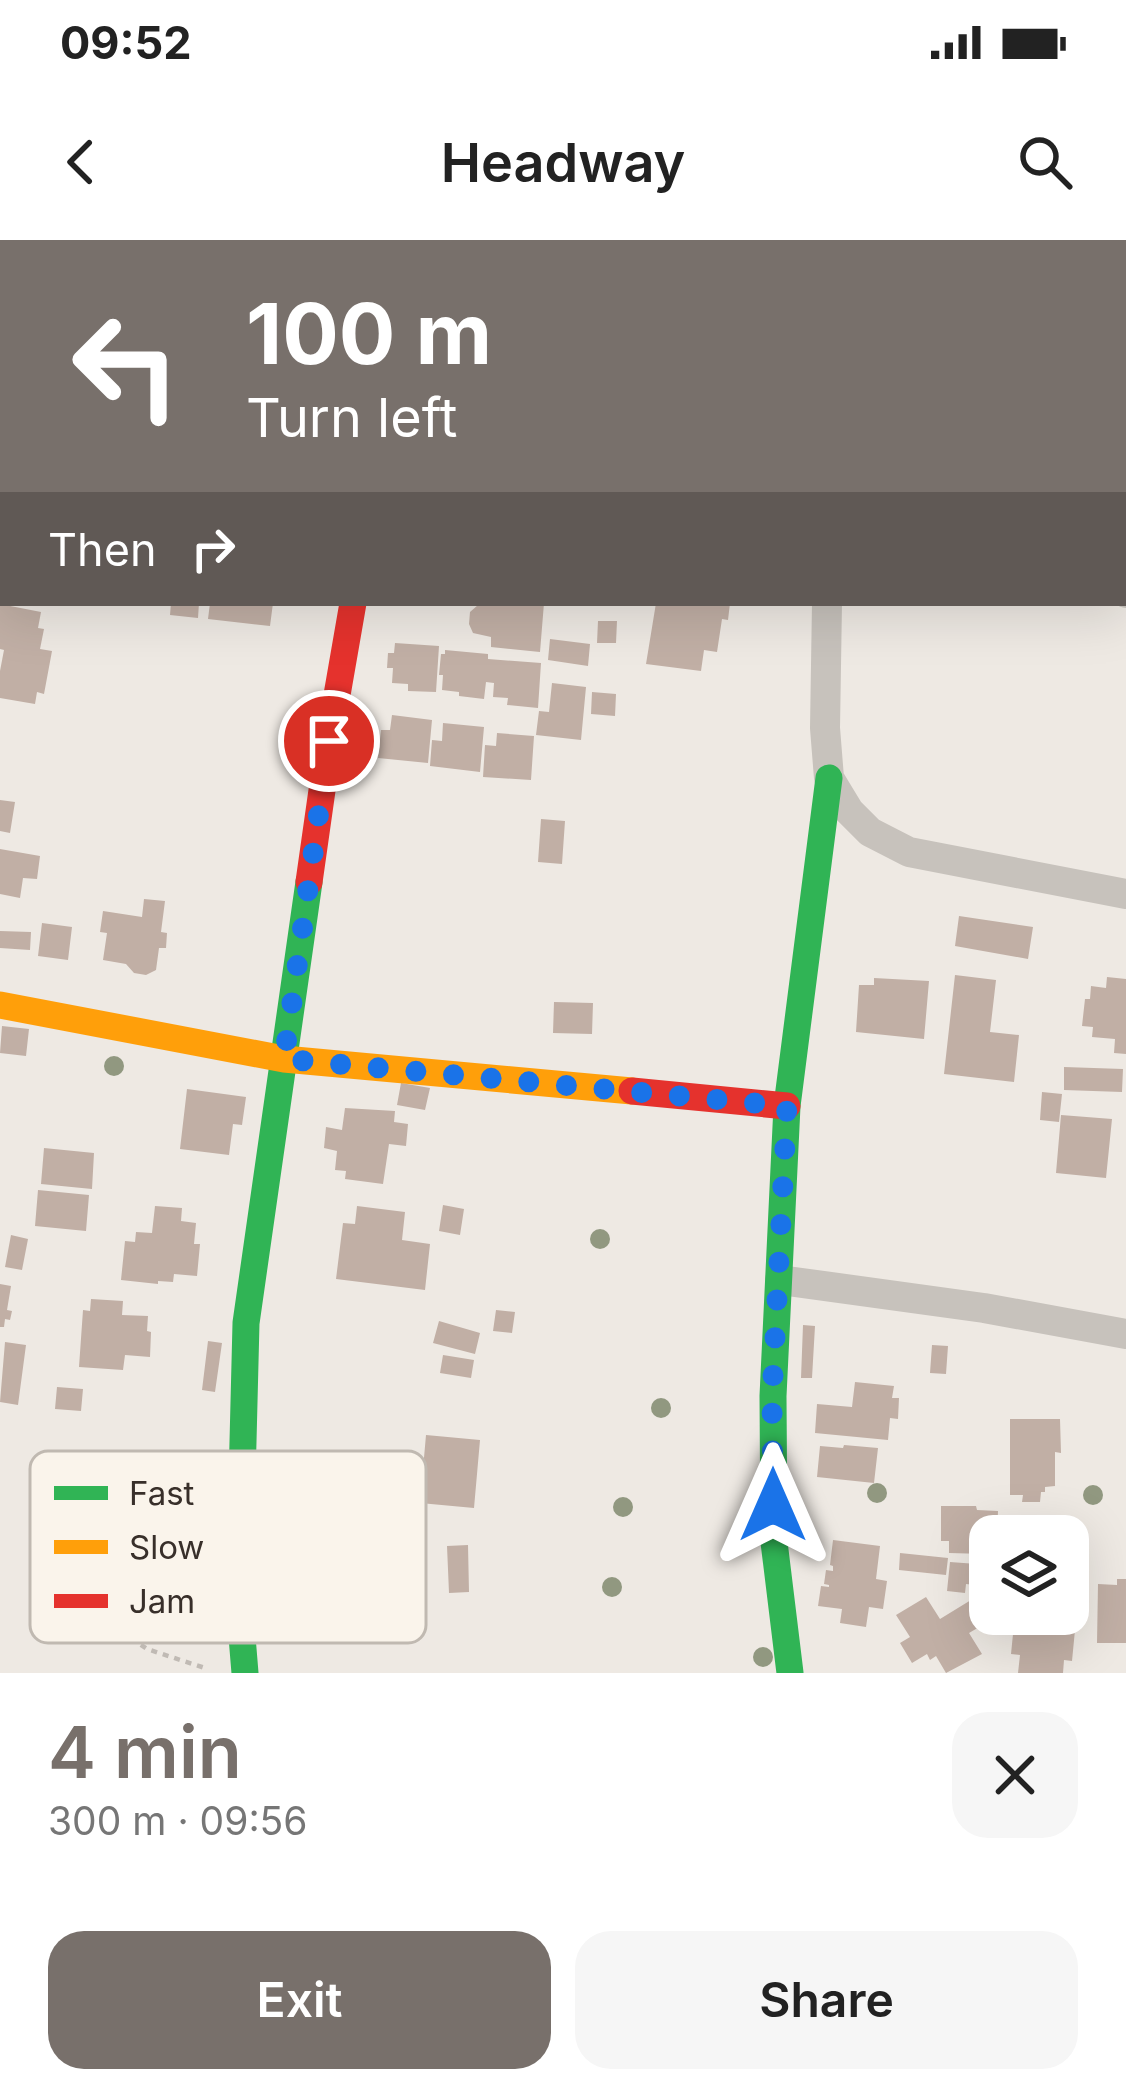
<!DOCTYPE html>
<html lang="en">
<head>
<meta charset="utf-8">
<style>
  :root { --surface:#fff; --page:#f6f6f6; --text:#222; --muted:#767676; --accent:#78706b }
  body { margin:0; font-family:Inter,sans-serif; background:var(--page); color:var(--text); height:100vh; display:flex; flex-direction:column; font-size:45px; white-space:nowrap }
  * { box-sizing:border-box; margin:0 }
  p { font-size:39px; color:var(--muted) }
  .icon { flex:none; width:66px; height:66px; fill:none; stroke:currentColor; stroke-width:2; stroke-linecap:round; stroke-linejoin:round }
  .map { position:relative; height:1433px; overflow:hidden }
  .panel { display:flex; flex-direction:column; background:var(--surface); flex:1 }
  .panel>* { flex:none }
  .top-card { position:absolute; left:0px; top:0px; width:1128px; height:366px; box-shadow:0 12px 48px #0002; background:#78706b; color:#fff; overflow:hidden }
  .fabs { position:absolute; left:969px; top:1275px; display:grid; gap:24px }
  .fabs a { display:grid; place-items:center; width:120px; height:120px; border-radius:24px; background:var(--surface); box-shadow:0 12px 48px #0002; font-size:60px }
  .pin { position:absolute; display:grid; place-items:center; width:102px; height:102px; color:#fff; margin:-51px; border:6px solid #fff; border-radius:50%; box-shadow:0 3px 12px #0007 }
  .me { position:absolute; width:132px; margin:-66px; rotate:0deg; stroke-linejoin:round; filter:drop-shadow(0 0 9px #0008) }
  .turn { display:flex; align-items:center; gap:42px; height:252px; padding:0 48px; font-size:54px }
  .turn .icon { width:156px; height:156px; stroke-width:2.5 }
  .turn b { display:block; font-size:84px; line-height:102px }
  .then { display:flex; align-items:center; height:114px; padding:0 48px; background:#0003; gap:24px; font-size:45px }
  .round { display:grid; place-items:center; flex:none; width:126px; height:126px; border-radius:36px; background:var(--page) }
  .summary { display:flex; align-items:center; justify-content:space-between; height:204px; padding:0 48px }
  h1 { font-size:72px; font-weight:600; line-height:90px; color:var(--accent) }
  .cta { display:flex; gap:24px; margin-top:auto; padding:24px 48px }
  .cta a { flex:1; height:138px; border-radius:36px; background:var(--accent); color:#fff; font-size:48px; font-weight:600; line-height:138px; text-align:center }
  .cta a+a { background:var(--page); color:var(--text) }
  .status { display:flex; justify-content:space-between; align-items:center; height:84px; padding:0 60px; background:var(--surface); direction:ltr }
  .status svg { height:33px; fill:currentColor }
  header { display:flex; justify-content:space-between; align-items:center; height:156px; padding:0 48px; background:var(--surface); font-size:54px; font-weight:600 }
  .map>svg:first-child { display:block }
  .building { fill:#c1afa5 }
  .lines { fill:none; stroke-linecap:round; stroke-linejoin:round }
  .path { stroke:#c0bab4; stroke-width:4.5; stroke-dasharray:6 6; stroke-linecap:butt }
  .street { stroke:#c7c2bc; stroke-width:30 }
  .fast { stroke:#30b455; stroke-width:27 }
  .slow { stroke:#ff9f0a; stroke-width:27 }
  .jam { stroke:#e5322d; stroke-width:27 }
  .tree { fill:#919880 }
  .route { stroke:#1a73e8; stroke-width:21; stroke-dasharray:0 37.8 }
  .key { fill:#faf4eb; stroke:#c0b9b1; stroke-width:3 }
  .key-label { font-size:33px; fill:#382f2a }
</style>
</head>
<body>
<div class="status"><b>09:52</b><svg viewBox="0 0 49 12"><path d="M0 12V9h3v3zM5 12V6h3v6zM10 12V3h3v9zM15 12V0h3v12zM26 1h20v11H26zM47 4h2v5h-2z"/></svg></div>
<header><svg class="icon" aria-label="back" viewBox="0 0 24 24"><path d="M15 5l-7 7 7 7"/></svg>Headway<svg class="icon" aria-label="search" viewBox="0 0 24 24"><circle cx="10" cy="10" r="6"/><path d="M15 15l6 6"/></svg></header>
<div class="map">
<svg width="1126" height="1433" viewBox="0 0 1126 1433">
  <rect width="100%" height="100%" fill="#eee9e3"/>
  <path class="building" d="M171,363H199L198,378L170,375Z
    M210,363H273L270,386L208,379Z
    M498,363H544L540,412L491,407V397L473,393L469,384L470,372L478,365L497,366Z
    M656,363H730L728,380L722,379L717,412L704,410L701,431L646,424Z
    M0,364L41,372L38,388L44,389L40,409L52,411L44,454L37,452L35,464L0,458V431L4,410L0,409Z
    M598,381H617L616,403H597Z
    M550,399L590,404L588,426L548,420Z
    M395,403L439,406L436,452L408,451V444L392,443L393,428H387L388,413H394Z
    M445,410L488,414V419L541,423L538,468L507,465L508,458L493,457L494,443L486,442L484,459L459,456V452L442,450L443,435H439L441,414H445Z
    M552,443L586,447L581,500L536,495L539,471L549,472Z
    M592,452L616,454L615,476L591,474Z
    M392,475L432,480L428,523L378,518L381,490H390Z
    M443,483L484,487L480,532L430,526L432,500L442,501Z
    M497,493L534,496L531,540L483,537L485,505L496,506Z
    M0,560L15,562L10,593L0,591Z
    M541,579L565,581L562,624L538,622Z
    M0,609L40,616L37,639L23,638L20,658L0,654Z
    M144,659L165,661L161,692L167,693L166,708H159L156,730L146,735L134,733L126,724L103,720L107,693L100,692L103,671L142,677Z
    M959,676L1033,687L1028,719L955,706Z
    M42,683L72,687L68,720L38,716Z
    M0,691L31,692L30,710L0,708Z
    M955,735L996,740L990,792L1019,795L1014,842L944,834Z
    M1107,737L1126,739V814L1114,813L1115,799L1092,797L1093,787L1082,786L1085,759H1090L1091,746L1106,748Z
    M874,738L929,741L924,799L856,792L859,745H874Z
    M554,762L593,763L592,794L553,793Z
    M2,786L29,789L26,816L0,813Z
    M1064,827L1123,829L1122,852L1064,850Z
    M401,843L430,848L425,870L397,865Z
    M187,849L246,857L242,885L233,884L229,915L180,909Z
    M1042,852L1062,854L1059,882L1040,880Z
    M345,868L395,871L394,882L408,884L406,906L389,904L383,944L345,939L346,931L335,930L337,911L324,908L326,887L342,890Z
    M1061,875L1112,879L1106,938L1056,933Z
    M44,908L94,913L92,949L41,944Z
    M38,950L89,955L86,991L35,986Z
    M443,965L464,969L460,995L439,991Z
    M155,966L182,968L181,981L196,983L194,1004H200L197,1036L174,1034L173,1042L158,1041V1044L121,1040L125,1001L135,1002L136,992L152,993Z
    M357,966L405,972L402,1000L430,1004L425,1050L336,1039L343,983L355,984Z
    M11,995L28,999L22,1030L5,1027Z
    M0,1044L11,1046L7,1070L12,1071L10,1080L5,1079L4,1087H0Z
    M91,1059L123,1061L122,1075L148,1076L147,1091L151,1092L150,1117L125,1115L123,1130L79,1127L83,1070L90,1071Z
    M496,1070L515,1072L512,1093L493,1091Z
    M439,1081L480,1093L475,1114L433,1103Z
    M803,1085L815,1086L812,1138H801Z
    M208,1101L222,1103L215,1152L202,1150Z
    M5,1102L26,1105L18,1165L0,1162Z
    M932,1105L948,1106L946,1134L930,1133Z
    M443,1115L474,1120L471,1138L440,1133Z
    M855,1142L894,1146L892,1158H899L898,1179L890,1178L888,1200L815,1193L817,1164L852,1167Z
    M57,1147L83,1149L81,1171L55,1169Z
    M1010,1179H1060L1061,1213L1055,1212V1246L1045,1247V1252H1041L1040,1262H1022L1023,1255H1010Z
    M426,1195L480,1200L474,1268L420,1263Z
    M844,1205L878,1208L874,1243L817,1237L820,1206L843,1208Z
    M941,1266H976L977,1270L998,1271L997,1296L985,1299V1314L949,1313V1301H941Z
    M833,1300L880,1306L876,1339L887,1341L883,1369L869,1367L866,1387L840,1383L842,1369L818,1366L821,1346L829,1347V1345L824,1344L826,1330L833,1331V1326L830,1325Z
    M468,1305L469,1352L449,1353L447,1306Z
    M900,1313L948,1318L946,1335L899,1330Z
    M950,1322L990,1325V1356L975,1354V1345L966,1344L965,1353L947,1351Z
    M1117,1339H1126V1403H1097L1098,1344L1117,1345Z
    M926,1357L940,1379L971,1360L986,1383L969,1393L982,1414L946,1433L936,1416L930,1420L927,1414L912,1423L900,1403L910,1397L896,1375Z
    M1014,1384L1075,1390L1072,1421L1064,1420L1063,1433H1018L1020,1415L1011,1414Z"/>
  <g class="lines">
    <path class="path" d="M131,1398L147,1409L208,1429"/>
    <path class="street" d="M258,3L269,0
      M0,113L3,114
      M1125,352L1126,353
      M827,363L825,488L829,538L849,571L870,592L909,612L1126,654
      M780,1040L984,1068L1126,1094"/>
    <path class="fast" d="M245,1433L239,1360L246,1083L309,642
      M790,1433L774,1302L773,1156L787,866L829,538"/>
    <path class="slow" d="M0,765L284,819L632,851"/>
    <path class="jam" d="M309,642L329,501L353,363
      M632,851L787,866"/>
  </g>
  <g class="tree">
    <circle cx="114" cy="826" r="10"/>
    <circle cx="600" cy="999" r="10"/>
    <circle cx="661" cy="1168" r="10"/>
    <circle cx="877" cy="1253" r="10"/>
    <circle cx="1093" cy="1255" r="10"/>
    <circle cx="623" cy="1267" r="10"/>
    <circle cx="612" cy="1347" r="10"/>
    <circle cx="763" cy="1417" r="10"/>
  </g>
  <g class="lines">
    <path class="route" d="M329,501L284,819L787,866L772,1156L773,1265"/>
  </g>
  <rect x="30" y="1211" width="396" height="192" rx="18" class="key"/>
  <rect x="54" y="1246" width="54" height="14" fill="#30b455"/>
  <rect x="54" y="1300" width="54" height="14" fill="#ff9f0a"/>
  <rect x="54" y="1354" width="54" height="14" fill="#e5322d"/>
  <g class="key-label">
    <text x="129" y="1265">Fast</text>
    <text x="129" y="1319">Slow</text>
    <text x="129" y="1373">Jam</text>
  </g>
</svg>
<div class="fabs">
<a><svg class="icon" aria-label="layers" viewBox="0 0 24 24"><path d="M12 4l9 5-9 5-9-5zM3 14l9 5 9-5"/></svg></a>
</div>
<div class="pin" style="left:329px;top:501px;background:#d93025"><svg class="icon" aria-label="arrive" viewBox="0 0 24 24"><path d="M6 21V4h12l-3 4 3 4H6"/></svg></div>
<svg class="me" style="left:773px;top:1265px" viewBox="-20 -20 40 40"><path d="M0-17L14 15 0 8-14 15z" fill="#1a73e8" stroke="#fff" stroke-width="4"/></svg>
<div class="top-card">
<div class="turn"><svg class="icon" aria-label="left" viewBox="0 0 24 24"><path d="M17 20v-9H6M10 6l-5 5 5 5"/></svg><div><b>100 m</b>Turn left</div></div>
<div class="then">Then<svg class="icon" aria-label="right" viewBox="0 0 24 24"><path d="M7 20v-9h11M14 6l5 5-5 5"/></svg></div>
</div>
</div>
<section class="panel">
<div class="summary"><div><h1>4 min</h1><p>300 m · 09:56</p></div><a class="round"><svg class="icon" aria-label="close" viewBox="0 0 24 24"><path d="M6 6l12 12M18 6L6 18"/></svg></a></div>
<div class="cta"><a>Exit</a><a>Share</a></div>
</section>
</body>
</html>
